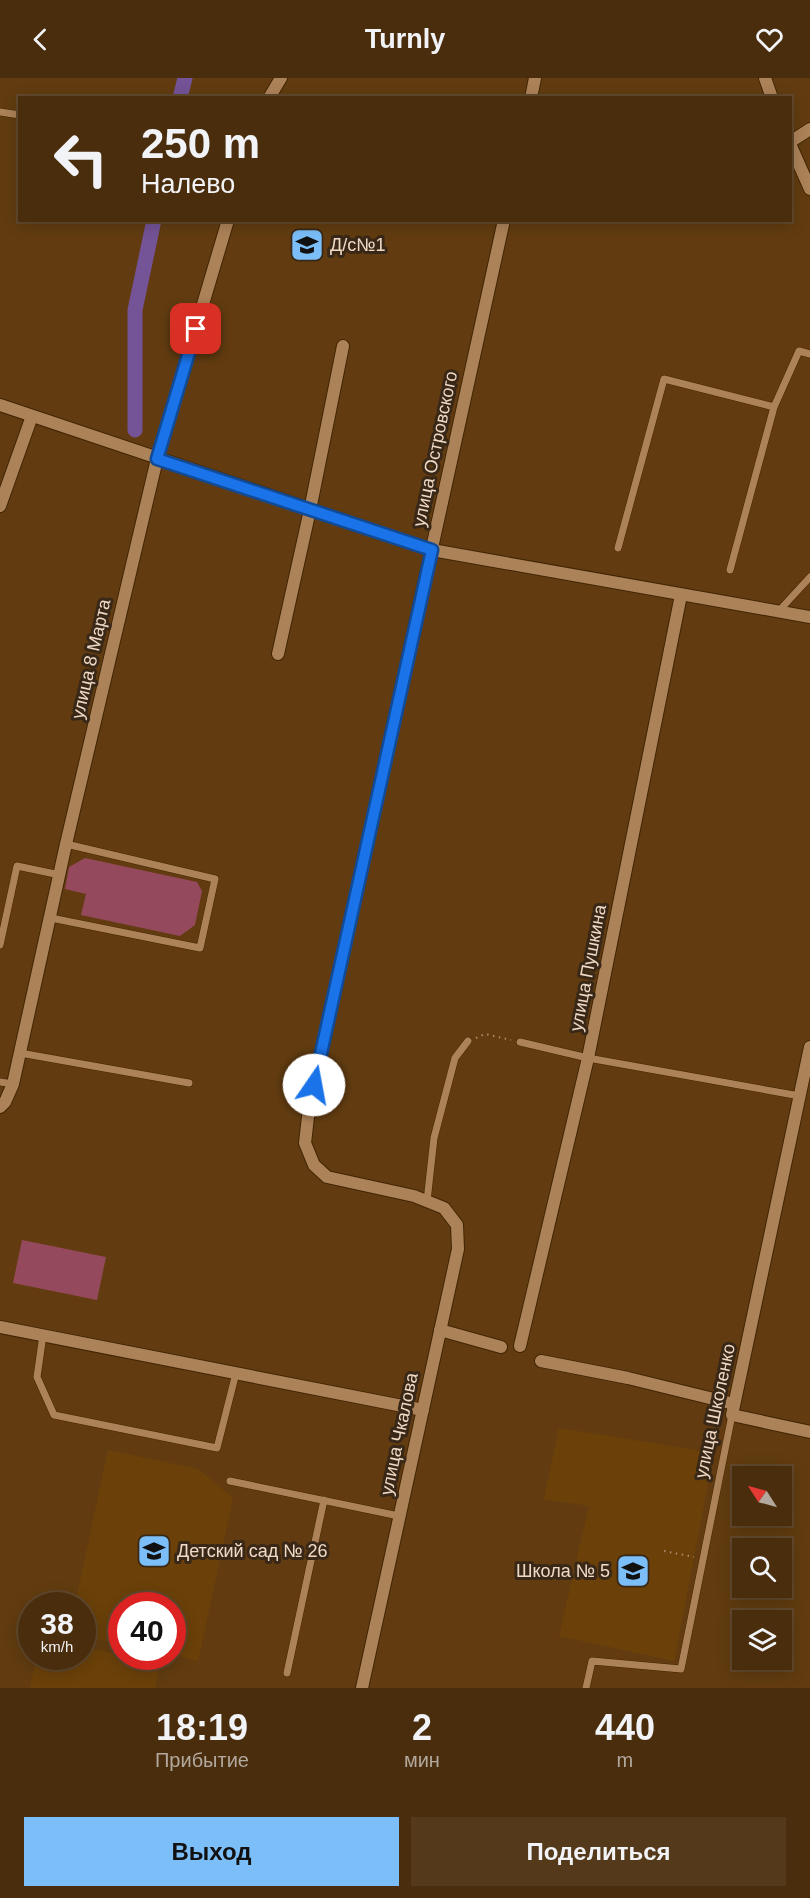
<!DOCTYPE html>
<html lang="ru">
<head>
<meta charset="utf-8">
<style>
  :root { --surface:#4a2d0c; --page:#54391a; --text:#f1f3f6; --muted:#b2a89d; --line:#61492d; --accent:#7bbef8 }
  body { margin:0; font-family:Arial,sans-serif; background:var(--page); color:var(--text); height:100vh; display:flex; flex-direction:column; font-size:22px; white-space:nowrap }
  * { box-sizing:border-box; margin:0 }
  p { font-size:20px; color:var(--muted) }
  .icon { flex:none; width:33px; height:33px; fill:none; stroke:currentColor; stroke-width:2; stroke-linecap:round; stroke-linejoin:round }
  .map { position:relative; height:1610px; overflow:hidden }
  .panel { display:flex; flex-direction:column; background:var(--surface); flex:1 }
  .panel>* { flex:none }
  .hud { position:absolute; left:18px; top:18px; width:774px; height:126px; border-radius:0px; box-shadow:0 3px 15px #0003,0 0 0 2px var(--line); background:#4a2d0c; color:var(--text); overflow:hidden }
  .needle { width:39px; rotate:306deg }
  .fabs { position:absolute; left:732px; top:1388px; display:grid; gap:12px }
  .fabs a { display:grid; place-items:center; width:60px; height:60px; border-radius:0px; background:var(--surface); box-shadow:0 3px 15px #0003,0 0 0 2px var(--line); font-size:30px }
  .speed { position:absolute; left:18px; top:1514px; display:flex; gap:12px; font-size:30px; font-weight:700; text-align:center }
  .speed>* { display:grid; place-content:center; width:78px; height:78px; border-radius:50%; background:var(--surface); box-shadow:0 3px 15px #0003,0 0 0 2px var(--line); line-height:1 }
  .speed small { font-size:15px; font-weight:400 }
  .speed .limit { border:9px solid #d22; background:#fff; color:#111 }
  .pin { position:absolute; display:grid; place-items:center; width:51px; height:51px; color:#fff; margin:-26px; border-radius:12px; box-shadow:0 3px 9px #0006 }
  .me { position:absolute; width:66px; margin:-33px; rotate:12deg; stroke-linejoin:round; filter:drop-shadow(0 0 4px #0008) }
  .turn { display:flex; align-items:center; gap:21px; height:126px; padding:0 24px; font-size:27px }
  .turn .icon { width:78px; height:78px; stroke-width:2.5 }
  .turn b { display:block; font-size:42px; line-height:51px }
  .eta { display:flex; justify-content:space-evenly; align-items:center; height:102px; text-align:center }
  .eta b { font-size:36px; font-weight:700; line-height:42px }
  .button { display:flex; gap:12px; margin-top:auto; padding:12px 24px }
  .button a { flex:1; height:69px; border-radius:0px; background:var(--accent); color:#111; font-size:24px; font-weight:700; line-height:69px; text-align:center }
  .button a+a { background:var(--page); color:var(--text) }
  header { display:flex; justify-content:space-between; align-items:center; height:78px; padding:0 24px; background:var(--surface); font-size:27px; font-weight:700 }
  .map>svg:first-child { display:block }
  .built { fill:#6b4109 }
  .green { fill:#95495c }
  .lines { fill:none; stroke-linecap:round; stroke-linejoin:round }
  .canal { stroke:#745396; stroke-width:15 }
  .service-casing { stroke:#412503; stroke-width:8 }
  .minor-casing { stroke:#412503; stroke-width:14 }
  .tertiary-casing { stroke:#412503; stroke-width:14 }
  .path { stroke:#a98b6a; stroke-width:2; stroke-dasharray:1.5 4.5; stroke-linecap:butt }
  .service { stroke:#ac8258; stroke-width:7 }
  .minor { stroke:#ac8258; stroke-width:12 }
  .tertiary { stroke:#ac8258; stroke-width:12 }
  .route-casing { stroke:#114b97; stroke-width:15 }
  .route { stroke:#1a73e8; stroke-width:10 }
  .labels { text-anchor:middle; dominant-baseline:central; stroke-width:6; stroke-linejoin:round; paint-order:stroke }
  .poi-label { font-size:18px; fill:#f1dac5; stroke:#392817; text-anchor:start }
  .street-label { font-size:18px; fill:#f1dac5; stroke:#392817 }
</style>
</head>
<body>
<header><svg class="icon" aria-label="back" viewBox="0 0 24 24"><path d="M15 5l-7 7 7 7"/></svg>Turnly<svg class="icon" aria-label="heart" viewBox="0 0 24 24"><path d="M12 20l-8-8c-3-5 5-10 8-4 3-6 11-1 8 4z"/></svg></header>
<div class="map">
<svg width="810" height="1610" viewBox="0 0 810 1610">
  <rect width="100%" height="100%" fill="#623c10"/>
  <path class="built" d="M559,1350L714,1375L674,1583L559,1558L589,1428L544,1421Z
    M108,1372L198,1391L233,1420L198,1583L173,1577L172,1527H122L121,1566L83,1558L82,1527H75Z
    M83,1569L160,1585L155,1610H30L37,1578H82Z"/>
  <path class="green" d="M85,780L197,804L202,813L195,847L180,858L81,837L86,816L65,811L69,789Z
    M22,1162L106,1179L97,1222L13,1205Z"/>
  <g class="lines">
    <path class="canal" d="M180,20L185,0
      M135,352V232L154,142"/>
    <defs>
      <path id="service" d="M0,34L20,37
        M618,470L664,301L774,329
        M730,492L774,329L799,273L810,276
        M777,535L810,499
        M51,840L200,870L215,801L66,766
        M0,867L17,788L60,797
        M520,964L588,980L800,1018
        M20,975L189,1005
        M0,1004L13,1006
        M427,1123L434,1060L455,980L468,963
        M43,1257L37,1299L54,1337L217,1370L236,1295
        M230,1403L399,1438
        M287,1595L324,1422
        M586,1610L592,1583L681,1591L732,1337"/>
      <path id="minor" d="M269,20L281,0
        M790,64L810,51
        M0,428L32,338
        M278,576L310,432L343,268
        M810,969L732,1337L810,1354
        M0,1029L5,1024L13,1006L66,766L157,381L228,142
        M0,1249L423,1332
        M440,1252L501,1269
        M520,1268L588,980L681,517
        M541,1283L628,1300L734,1326"/>
      <path id="tertiary" d="M765,0L772,20
        M531,20L535,0
        M790,66L810,111
        M0,327L432,472L810,539
        M362,1610L458,1171L457,1147L444,1130L414,1118L327,1099L314,1087L305,1065L309,1030L504,142"/>
    </defs>
    <use href="#service" class="service-casing"/>
    <use href="#minor" class="minor-casing"/>
    <use href="#tertiary" class="tertiary-casing"/>
    <path class="path" d="M476,960L485,956L511,962
      M664,1473L694,1479"/>
    <use href="#service" class="service"/>
    <use href="#minor" class="minor"/>
    <use href="#tertiary" class="tertiary"/>
  </g>
  <g class="lines">
    <defs>
      <path id="route" d="M196,251L157,381L432,472L314,1007"/>
    </defs>
    <use href="#route" class="route-casing"/>
    <use href="#route" class="route"/>
  </g>
  <defs>
    <symbol id="school-square" viewBox="-11 -11 22 22"><rect x="-9" y="-9" width="18" height="18" rx="4" fill="#7bbef8" stroke="#392817"/><path d="M0-5L7-2L0 1L-7-2ZM-4 1L0 2.5L4 1V4Q0 6-4 4Z" fill="#111"/></symbol>
  </defs>
  <g fill-rule="evenodd">
    <use href="#school-square" x="288" y="148" width="38" height="38"/>
    <use href="#school-square" x="135" y="1454" width="38" height="38"/>
    <use href="#school-square" x="614" y="1474" width="38" height="38"/>
  </g>
  <g class="labels">
    <g class="poi-label">
      <text x="330" y="167">Д/с№1</text>
      <text x="177" y="1473">Детский сад № 26</text>
      <text x="610" y="1493" text-anchor="end">Школа № 5</text>
    </g>
    <g class="street-label">
      <text transform="translate(435 371) rotate(-78)">улица Островского</text>
      <text transform="translate(91 581) rotate(-77)">улица 8 Марта</text>
      <text transform="translate(588 890) rotate(-79)">улица Пушкина</text>
      <text transform="translate(715 1333) rotate(-78)">улица Школенко</text>
      <text transform="translate(399 1356) rotate(-78)">улица Чкалова</text>
    </g>
  </g>
</svg>
<div class="fabs">
<a><svg class="needle" viewBox="-14 -14 28 28"><path d="M0-13l5 13h-10z" fill="#e53935"/><path d="M0 13l5-13h-10z" fill="#b2a89d"/></svg></a>
<a><svg class="icon" aria-label="search" viewBox="0 0 24 24"><circle cx="10" cy="10" r="6"/><path d="M15 15l6 6"/></svg></a>
<a><svg class="icon" aria-label="layers" viewBox="0 0 24 24"><path d="M12 4l9 5-9 5-9-5zM3 14l9 5 9-5"/></svg></a>
</div>
<div class="speed"><div>38<small>km/h</small></div><div class="limit">40</div></div>
<div class="pin" style="left:196px;top:251px;background:#d93025"><svg class="icon" aria-label="arrive" viewBox="0 0 24 24"><path d="M6 21V4h12l-3 4 3 4H6"/></svg></div>
<svg class="me" style="left:314px;top:1007px" viewBox="-20 -20 40 40"><circle r="19" fill="#fff"/><path d="M0-13L10 11 0 6-10 11z" fill="#1a73e8"/></svg>
<div class="hud">
<div class="turn"><svg class="icon" aria-label="left" viewBox="0 0 24 24"><path d="M17 20v-9H6M10 6l-5 5 5 5"/></svg><div><b>250 m</b>Налево</div></div>
</div>
</div>
<section class="panel">
<div class="eta">
<div><b>18:19</b><p>Прибытие</p></div>
<div><b>2</b><p>мин</p></div>
<div><b>440</b><p>m</p></div>
</div>
<div class="button"><a>Выход</a><a>Поделиться</a></div>
</section>
</body>
</html>
